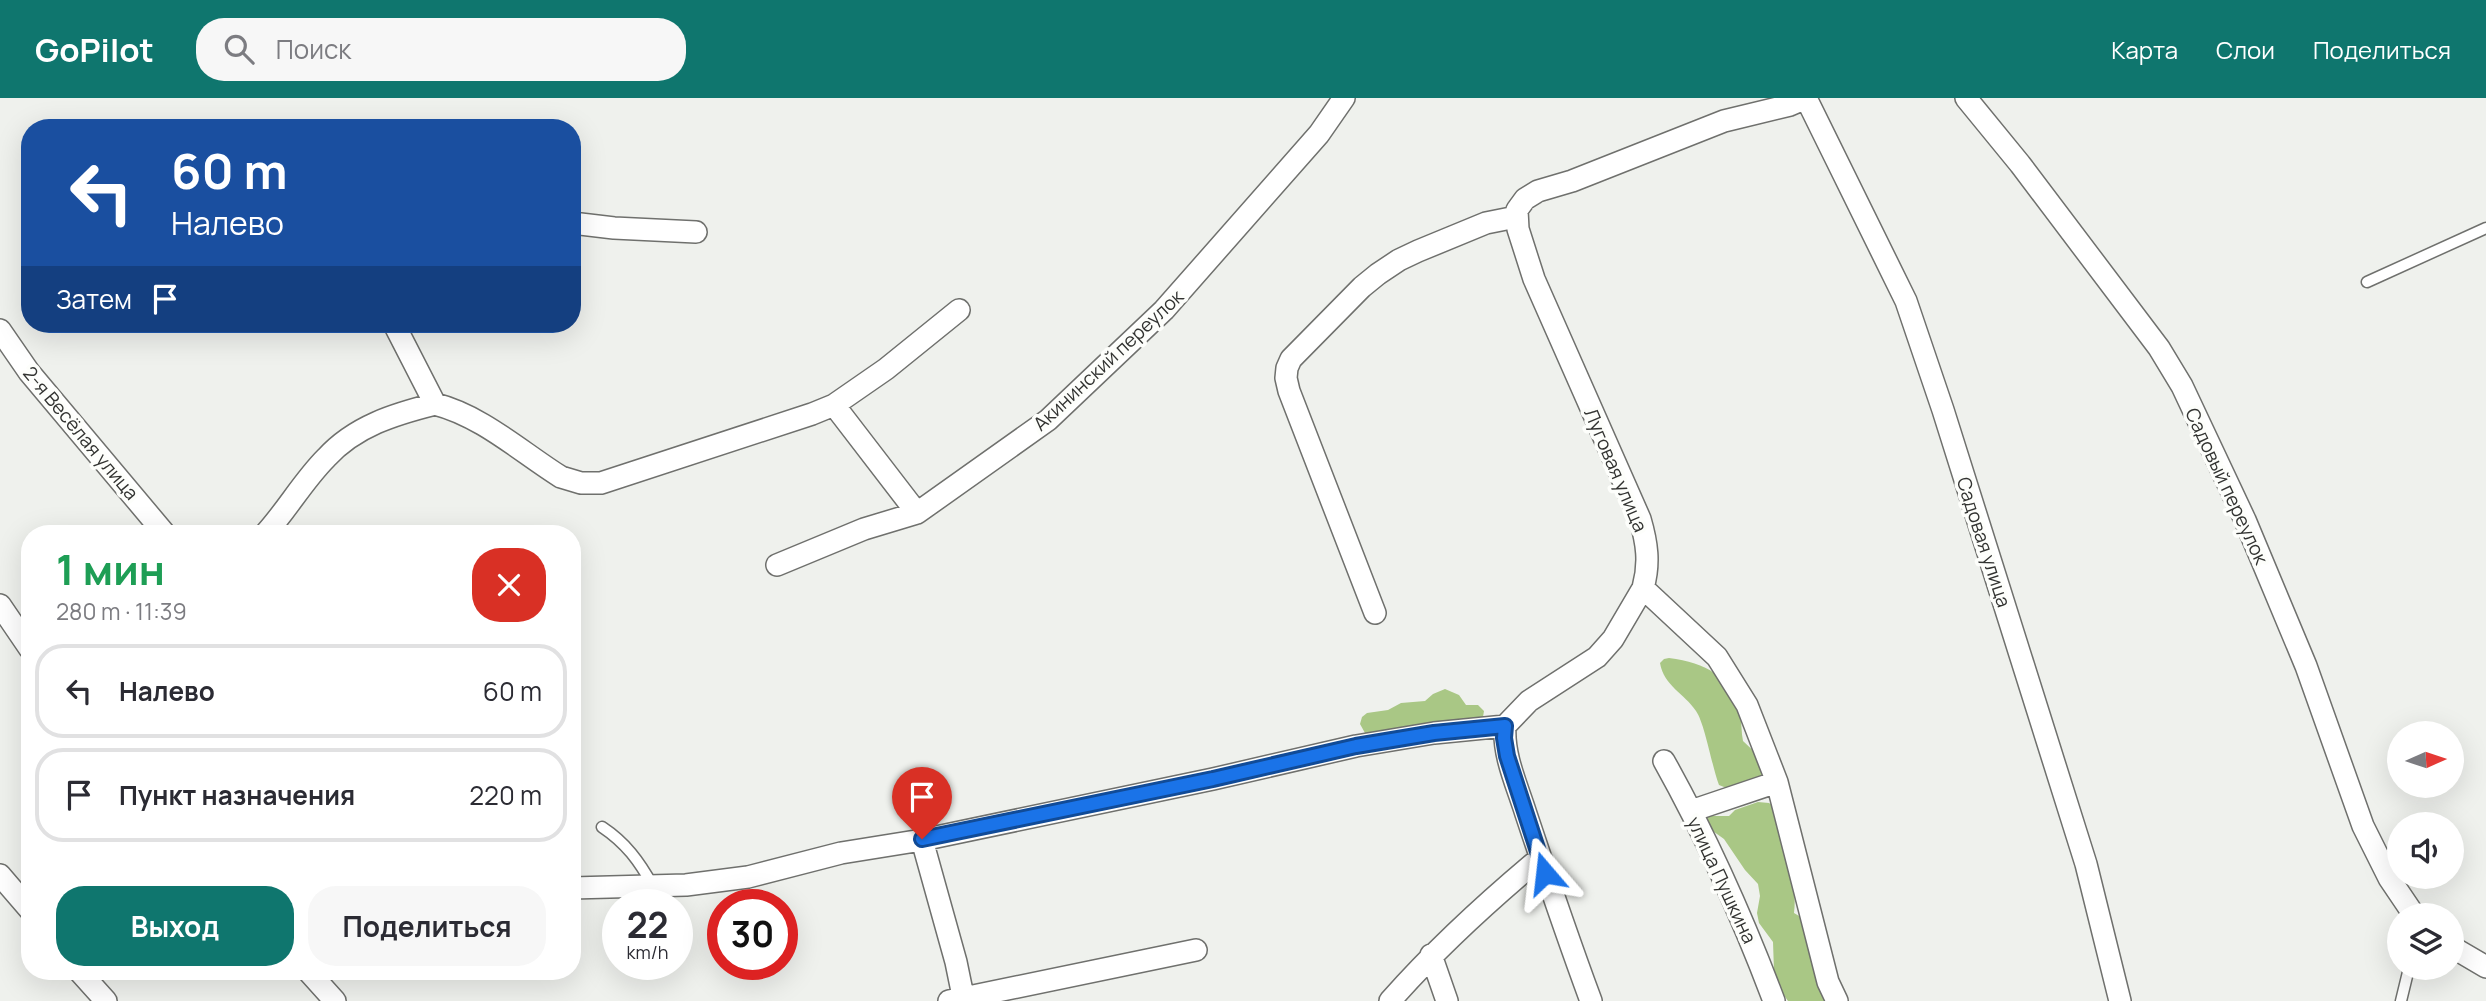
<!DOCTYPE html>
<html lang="ru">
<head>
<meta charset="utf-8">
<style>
  :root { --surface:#fff; --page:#f7f7f7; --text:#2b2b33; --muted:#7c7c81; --line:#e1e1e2; --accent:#0f766e }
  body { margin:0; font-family:Manrope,sans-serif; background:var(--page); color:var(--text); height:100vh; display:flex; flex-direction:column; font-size:26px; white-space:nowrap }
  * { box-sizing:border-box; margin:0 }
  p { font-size:23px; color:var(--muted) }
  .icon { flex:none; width:38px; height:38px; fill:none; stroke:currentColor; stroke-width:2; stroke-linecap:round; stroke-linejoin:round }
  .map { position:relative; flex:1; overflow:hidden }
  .drawer { position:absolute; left:21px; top:427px; width:560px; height:455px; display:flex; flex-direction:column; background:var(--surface); border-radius:28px; box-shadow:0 7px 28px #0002 }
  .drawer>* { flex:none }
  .hud { position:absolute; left:21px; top:21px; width:560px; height:214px; border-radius:28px; box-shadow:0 7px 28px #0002; background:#1a4fa0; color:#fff; overflow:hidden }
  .needle { width:46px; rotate:87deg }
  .fabs { position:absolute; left:2387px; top:623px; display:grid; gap:14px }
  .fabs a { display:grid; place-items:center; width:77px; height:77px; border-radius:50%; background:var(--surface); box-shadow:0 7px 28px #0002; font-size:35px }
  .speed { position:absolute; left:602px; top:791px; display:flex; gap:14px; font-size:35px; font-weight:700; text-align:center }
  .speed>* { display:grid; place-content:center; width:91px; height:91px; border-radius:50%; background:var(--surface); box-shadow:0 7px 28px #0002; line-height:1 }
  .speed small { font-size:18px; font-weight:400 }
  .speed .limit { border:10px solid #d22; background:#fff; color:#111 }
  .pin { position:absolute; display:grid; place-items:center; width:60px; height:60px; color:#fff; margin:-72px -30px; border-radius:50% 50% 50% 0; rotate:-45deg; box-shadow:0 0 7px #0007 }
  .pin .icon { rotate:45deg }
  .me { position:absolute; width:77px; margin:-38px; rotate:343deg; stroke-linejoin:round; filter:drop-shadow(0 0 5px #0008) }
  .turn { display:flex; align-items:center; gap:24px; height:147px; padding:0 35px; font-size:32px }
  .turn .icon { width:91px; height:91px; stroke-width:2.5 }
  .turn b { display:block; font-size:49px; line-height:60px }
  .then { display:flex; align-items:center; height:66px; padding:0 35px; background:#0003; gap:14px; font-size:26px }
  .round { display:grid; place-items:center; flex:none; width:74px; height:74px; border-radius:28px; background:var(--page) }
  .summary { display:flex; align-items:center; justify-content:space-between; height:119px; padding:0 35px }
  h1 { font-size:42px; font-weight:700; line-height:52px; color:#1e9e55 }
  .primary-button { display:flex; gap:14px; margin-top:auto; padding:14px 35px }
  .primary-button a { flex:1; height:80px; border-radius:28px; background:var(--accent); color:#fff; font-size:28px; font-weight:700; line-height:80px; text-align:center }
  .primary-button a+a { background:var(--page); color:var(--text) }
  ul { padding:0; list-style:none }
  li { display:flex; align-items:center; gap:21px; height:94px; margin:0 14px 10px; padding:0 21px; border:4px solid var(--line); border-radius:28px }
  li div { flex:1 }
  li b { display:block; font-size:26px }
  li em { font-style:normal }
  header { display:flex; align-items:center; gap:42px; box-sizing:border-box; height:98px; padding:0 35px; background:var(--accent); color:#fff }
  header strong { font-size:33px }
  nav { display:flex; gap:38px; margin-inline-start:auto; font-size:24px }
  .search { width:490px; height:63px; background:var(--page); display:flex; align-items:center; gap:18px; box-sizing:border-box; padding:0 24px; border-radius:28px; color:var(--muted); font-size:26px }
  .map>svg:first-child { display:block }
  .forest { fill:#a9c785 }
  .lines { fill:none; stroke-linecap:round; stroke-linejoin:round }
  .service-casing { stroke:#6f706d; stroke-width:13 }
  .minor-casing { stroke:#6f706d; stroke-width:24 }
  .service { stroke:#fff; stroke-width:10 }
  .minor { stroke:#fff; stroke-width:21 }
  .route-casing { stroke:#114b97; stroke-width:18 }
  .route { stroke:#1a73e8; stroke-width:12 }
  .labels { text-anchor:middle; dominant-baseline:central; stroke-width:7; stroke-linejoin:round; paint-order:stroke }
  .street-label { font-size:19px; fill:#323331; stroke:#fdfefb }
</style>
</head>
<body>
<header>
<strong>GoPilot</strong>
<div class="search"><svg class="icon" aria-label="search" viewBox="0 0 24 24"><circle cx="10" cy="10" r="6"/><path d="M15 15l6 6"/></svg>Поиск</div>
<nav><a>Карта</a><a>Слои</a><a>Поделиться</a></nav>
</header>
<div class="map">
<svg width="2486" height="903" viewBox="0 0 2486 903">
  <rect width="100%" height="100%" fill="#eff1ed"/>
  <path class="forest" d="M1669,560C1707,565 1729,577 1740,617C1742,625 1741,634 1743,643L1761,660L1766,677L1729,691L1719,687C1712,669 1705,626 1696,613C1684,595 1664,588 1660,565L1664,561Z
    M1445,591L1459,597L1466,607H1478L1484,613L1483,619L1477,622L1374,638L1365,635L1360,626L1362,619L1367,615L1388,612L1401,605L1425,603L1433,596Z
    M1758,704L1769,705L1776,710C1778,723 1779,737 1782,749C1790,772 1797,790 1794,815L1806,822L1825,903H1788L1779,890L1774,873L1773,844L1759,825L1757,815L1760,798L1758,786L1745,772L1724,741L1710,731L1706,724L1708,718H1729L1735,712Z"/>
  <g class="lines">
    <defs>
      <path id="service" d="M2367,184L2486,130
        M602,729C626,745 639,763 653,788
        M2401,903L2409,870"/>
      <path id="minor" d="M1806,0L1790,7L1724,23L1572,83L1538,93L1525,101L1517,112L1518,131L1534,181L1640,421C1647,445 1650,465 1643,490L1717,559L1747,607L1777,684L1828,884L1837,903
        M1806,0L1906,203L1943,312L2086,766L2120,903
        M1966,0L2020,66L2159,250L2182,288L2245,422L2306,568L2363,728L2389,780L2414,817
        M572,125L614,130L696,134
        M394,226L435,306C482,318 521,354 561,379L581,385H601L812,316L834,307L886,271L959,212
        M0,232L29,274L165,436
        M834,307L917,415
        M265,436C287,412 303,383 326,360C355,328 395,316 435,306
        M777,467L864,431L917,415L1048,322L1164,212L1319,36L1344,0
        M0,507L30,551
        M1375,515L1289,293L1286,280L1287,270L1291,261L1362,189L1378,176L1399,162L1418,153L1486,125L1516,119
        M1664,663C1707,740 1743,821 1774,903
        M1691,713L1777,684
        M922,742L956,864L964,903
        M0,777L30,812
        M572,790L686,787L748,779L841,755L922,742L1213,681L1356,648L1434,635L1505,628
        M2452,849L2486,869
        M1431,857L1447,903
        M79,873L106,903
        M308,873L335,903
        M949,903L1196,852
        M1390,903C1436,851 1486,805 1540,760
        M1591,903C1568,841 1547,779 1526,716C1517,687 1503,658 1505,628L1529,603L1597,559L1613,541L1643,490"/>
    </defs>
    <use href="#service" class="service-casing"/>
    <use href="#minor" class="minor-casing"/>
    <use href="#service" class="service"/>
    <use href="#minor" class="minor"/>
  </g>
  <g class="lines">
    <defs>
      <path id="route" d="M922,741L1213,681L1356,648L1434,635L1505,628L1504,640L1507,658L1545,775"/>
    </defs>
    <use href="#route" class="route-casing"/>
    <use href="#route" class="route"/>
  </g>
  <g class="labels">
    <g class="street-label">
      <text transform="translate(1108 262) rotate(-43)">Акининский переулок</text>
      <text transform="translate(81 335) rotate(50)">2-я Весёлая улица</text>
      <text transform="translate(1616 372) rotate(67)">Луговая улица</text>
      <text transform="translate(2227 388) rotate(65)">Садовый переулок</text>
      <text transform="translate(1984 444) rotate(72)">Садовая улица</text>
      <text transform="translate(1722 782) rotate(65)">улица Пушкина</text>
    </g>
  </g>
</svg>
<div class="fabs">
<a><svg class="needle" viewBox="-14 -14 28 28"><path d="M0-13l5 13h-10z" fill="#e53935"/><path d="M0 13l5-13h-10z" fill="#7c7c81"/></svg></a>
<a><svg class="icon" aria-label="sound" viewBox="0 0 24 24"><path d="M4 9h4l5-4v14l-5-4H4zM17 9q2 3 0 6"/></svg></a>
<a><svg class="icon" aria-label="layers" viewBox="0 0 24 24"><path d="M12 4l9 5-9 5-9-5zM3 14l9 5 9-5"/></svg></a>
</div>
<div class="speed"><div>22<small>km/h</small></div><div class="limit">30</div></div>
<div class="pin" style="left:922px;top:741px;background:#d93025"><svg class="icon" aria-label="arrive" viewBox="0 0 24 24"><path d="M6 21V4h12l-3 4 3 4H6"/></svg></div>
<svg class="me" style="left:1545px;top:775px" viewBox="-20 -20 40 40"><path d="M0-17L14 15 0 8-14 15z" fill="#1a73e8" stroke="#fff" stroke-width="4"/></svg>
<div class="hud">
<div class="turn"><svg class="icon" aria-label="left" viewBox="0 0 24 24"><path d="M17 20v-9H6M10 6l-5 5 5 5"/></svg><div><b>60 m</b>Налево</div></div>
<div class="then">Затем<svg class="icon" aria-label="arrive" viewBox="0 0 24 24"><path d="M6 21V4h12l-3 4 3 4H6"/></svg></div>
</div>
<section class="drawer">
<div class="summary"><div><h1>1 мин</h1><p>280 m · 11:39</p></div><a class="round" style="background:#d93025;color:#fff"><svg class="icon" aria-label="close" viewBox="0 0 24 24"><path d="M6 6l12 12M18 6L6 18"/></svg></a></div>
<ul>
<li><svg class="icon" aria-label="left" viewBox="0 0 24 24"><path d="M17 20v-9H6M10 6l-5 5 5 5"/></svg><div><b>Налево</b></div><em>60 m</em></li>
<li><svg class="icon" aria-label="arrive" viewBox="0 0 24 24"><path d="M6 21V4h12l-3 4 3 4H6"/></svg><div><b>Пункт назначения</b></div><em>220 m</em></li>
</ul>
<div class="primary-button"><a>Выход</a><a>Поделиться</a></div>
</section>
</div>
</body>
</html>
